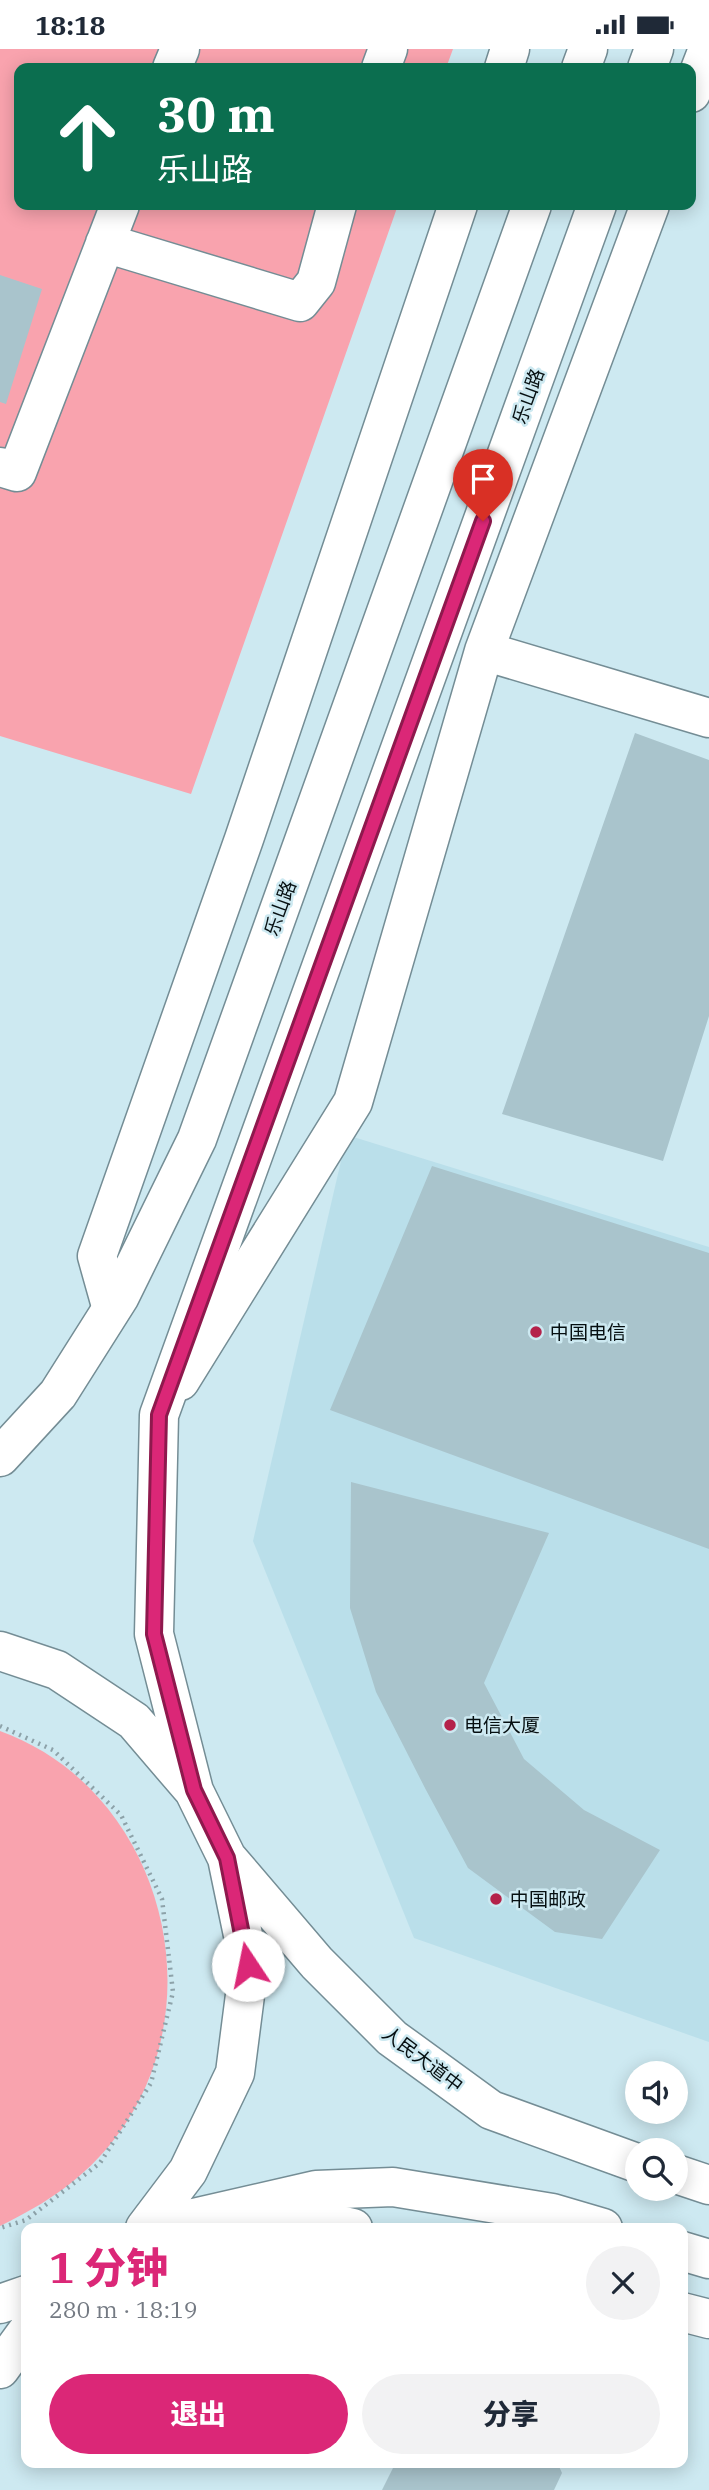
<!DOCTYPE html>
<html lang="zh">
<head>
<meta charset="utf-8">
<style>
  :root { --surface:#fff; --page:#f2f2f3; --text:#1f2937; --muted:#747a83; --accent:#db2777 }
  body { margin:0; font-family:"IBM Plex Serif","Noto Sans SC",serif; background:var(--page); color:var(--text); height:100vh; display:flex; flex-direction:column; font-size:26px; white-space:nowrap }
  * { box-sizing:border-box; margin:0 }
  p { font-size:23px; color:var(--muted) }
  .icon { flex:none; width:38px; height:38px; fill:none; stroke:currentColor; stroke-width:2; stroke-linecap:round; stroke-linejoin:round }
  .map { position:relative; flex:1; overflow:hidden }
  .side { position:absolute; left:21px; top:2174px; width:667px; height:245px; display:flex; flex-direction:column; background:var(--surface); border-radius:14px; box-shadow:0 4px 18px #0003 }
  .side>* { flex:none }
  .guide { position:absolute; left:14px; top:14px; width:682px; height:147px; border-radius:14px; box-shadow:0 4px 18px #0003; background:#0b6e4f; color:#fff; overflow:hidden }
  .controls { position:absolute; left:625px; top:2012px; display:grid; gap:14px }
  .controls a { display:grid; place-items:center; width:63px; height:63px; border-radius:50%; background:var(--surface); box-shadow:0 4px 18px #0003; font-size:35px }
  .pin { position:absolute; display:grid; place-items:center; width:60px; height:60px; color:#fff; margin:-72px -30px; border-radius:50% 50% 50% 0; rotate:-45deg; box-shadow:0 0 7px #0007 }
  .pin .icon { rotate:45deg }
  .me { position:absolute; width:77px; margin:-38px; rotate:349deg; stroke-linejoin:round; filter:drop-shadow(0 0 5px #0008) }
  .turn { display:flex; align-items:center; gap:24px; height:147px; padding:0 28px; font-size:32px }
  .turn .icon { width:91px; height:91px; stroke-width:2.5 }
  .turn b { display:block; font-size:49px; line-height:60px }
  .round { display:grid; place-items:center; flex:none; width:74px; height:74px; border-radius:37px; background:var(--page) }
  .summary { display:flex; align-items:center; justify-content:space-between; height:119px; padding:0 28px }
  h1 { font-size:42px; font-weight:800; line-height:52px; color:var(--accent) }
  .button { display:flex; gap:14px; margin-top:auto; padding:14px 28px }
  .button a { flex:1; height:80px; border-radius:42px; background:var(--accent); color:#fff; font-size:28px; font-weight:800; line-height:80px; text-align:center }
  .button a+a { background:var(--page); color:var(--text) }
  .status { display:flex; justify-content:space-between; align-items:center; height:49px; padding:0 35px; background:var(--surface); direction:ltr }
  .status svg { height:19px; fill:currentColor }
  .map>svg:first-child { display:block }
  .built { fill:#badfea }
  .green { fill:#f9a3ae }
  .building { fill:#a9c4cc }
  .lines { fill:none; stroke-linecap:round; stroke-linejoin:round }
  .minor-casing { stroke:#748d95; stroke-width:41 }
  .major-casing { stroke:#748d95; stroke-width:41 }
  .path { stroke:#8da2a9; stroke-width:4.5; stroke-dasharray:2 5; stroke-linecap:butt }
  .minor { stroke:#fff; stroke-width:38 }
  .major { stroke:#fff; stroke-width:38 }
  .route-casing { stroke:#8e194d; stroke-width:18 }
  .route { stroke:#db2777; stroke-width:12 }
  .poi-dot { fill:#b4224a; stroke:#cde9f1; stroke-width:2.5 }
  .labels { text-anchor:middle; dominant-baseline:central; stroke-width:5; stroke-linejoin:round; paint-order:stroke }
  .street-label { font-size:19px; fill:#060f11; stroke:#cde9f1 }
  .poi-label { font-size:19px; fill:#060f11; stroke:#cde9f1; text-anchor:start }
</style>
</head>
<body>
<div class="status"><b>18:18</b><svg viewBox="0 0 49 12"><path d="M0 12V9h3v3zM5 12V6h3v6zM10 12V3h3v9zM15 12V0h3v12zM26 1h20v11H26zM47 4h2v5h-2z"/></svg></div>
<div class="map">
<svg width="709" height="2441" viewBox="0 0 709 2441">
  <rect width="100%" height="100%" fill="#cde9f1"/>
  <path class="built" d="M347,1086L709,1198V1993L414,1889L253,1492Z"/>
  <path class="green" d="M0,0H453L446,19H19V156H398L191,745L0,687Z
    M0,1682C161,1740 219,1953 116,2088C84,2130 47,2154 0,2177Z"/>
  <path class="building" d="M0,226L42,240L6,355L0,353Z
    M635,684L709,711V967L663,1112L502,1065Z
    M432,1117L709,1204V1500L330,1361Z
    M351,1433L549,1484L484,1634L524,1710L584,1761L660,1801L602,1890L555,1883L468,1819L426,1741L376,1643L350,1559Z
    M396,2413H557L562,2424L554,2441H382Z"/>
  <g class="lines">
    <defs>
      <path id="minor" d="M172,19L180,0
        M381,19L388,0
        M504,19L510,0
        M691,44L708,0
        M105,194L300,253L316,233L337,156
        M0,418L17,423L120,156
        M484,602L709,669
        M111,1257L97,1207L244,790L458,156
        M180,1332L353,1053L484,602L650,156
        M254,2157L353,2179
        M682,2263L709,2270"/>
      <path id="major" d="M581,19L588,0
        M647,19L654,0
        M0,1408L58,1345L120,1247L197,1090L532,156
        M0,1602L57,1621L134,1672L194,1742L227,1809L249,1915L235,2024L188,2122L145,2179
        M194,1742L154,1585L159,1366L597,156
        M229,1811L317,1914L392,1989L491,2061L637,2114
        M676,2125L709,2136
        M150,2179L316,2141L393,2138L552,2164L603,2179
        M682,2202L709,2210
        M0,2255L26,2246
        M0,2320L26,2284"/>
    </defs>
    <use href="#minor" class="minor-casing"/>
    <use href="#major" class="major-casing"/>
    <path class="path" d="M0,1677L53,1701L121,1766L162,1850L173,1943L151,2034L100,2114L26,2171L0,2179"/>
    <use href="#minor" class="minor"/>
    <use href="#major" class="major"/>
  </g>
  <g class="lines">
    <defs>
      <path id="route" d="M248,1916L227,1809L194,1741L154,1585L159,1366L483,472"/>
    </defs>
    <use href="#route" class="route-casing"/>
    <use href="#route" class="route"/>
  </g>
  <g class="poi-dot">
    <circle cx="536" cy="1283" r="7"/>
    <circle cx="450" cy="1676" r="7"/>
    <circle cx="496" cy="1850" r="7"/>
  </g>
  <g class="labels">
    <g class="street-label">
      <text transform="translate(528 347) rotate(-70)">乐山路</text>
      <text transform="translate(280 859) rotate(-70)">乐山路</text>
      <text transform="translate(423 2010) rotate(37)">人民大道中</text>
    </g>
    <g class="poi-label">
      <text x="550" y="1283">中国电信</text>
      <text x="464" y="1676">电信大厦</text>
      <text x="510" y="1850">中国邮政</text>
    </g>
  </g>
</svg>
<div class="controls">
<a><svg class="icon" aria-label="sound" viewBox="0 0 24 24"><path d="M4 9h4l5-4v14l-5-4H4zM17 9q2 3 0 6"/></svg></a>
<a><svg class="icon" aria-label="search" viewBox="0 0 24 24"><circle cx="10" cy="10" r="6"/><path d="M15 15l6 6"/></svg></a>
</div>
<div class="pin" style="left:483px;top:472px;background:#d93025"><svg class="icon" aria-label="arrive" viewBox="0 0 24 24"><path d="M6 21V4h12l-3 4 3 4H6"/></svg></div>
<svg class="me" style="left:248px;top:1916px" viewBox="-20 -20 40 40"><circle r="19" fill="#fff"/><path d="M0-13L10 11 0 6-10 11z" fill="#db2777"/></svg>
<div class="guide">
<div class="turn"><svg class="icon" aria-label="ahead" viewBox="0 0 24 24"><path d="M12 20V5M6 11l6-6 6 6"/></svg><div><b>30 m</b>乐山路</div></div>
</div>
<section class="side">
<div class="summary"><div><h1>1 分钟</h1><p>280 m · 18:19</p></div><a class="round"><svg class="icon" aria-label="close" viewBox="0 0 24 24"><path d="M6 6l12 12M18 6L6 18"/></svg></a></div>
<div class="button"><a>退出</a><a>分享</a></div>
</section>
</div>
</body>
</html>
